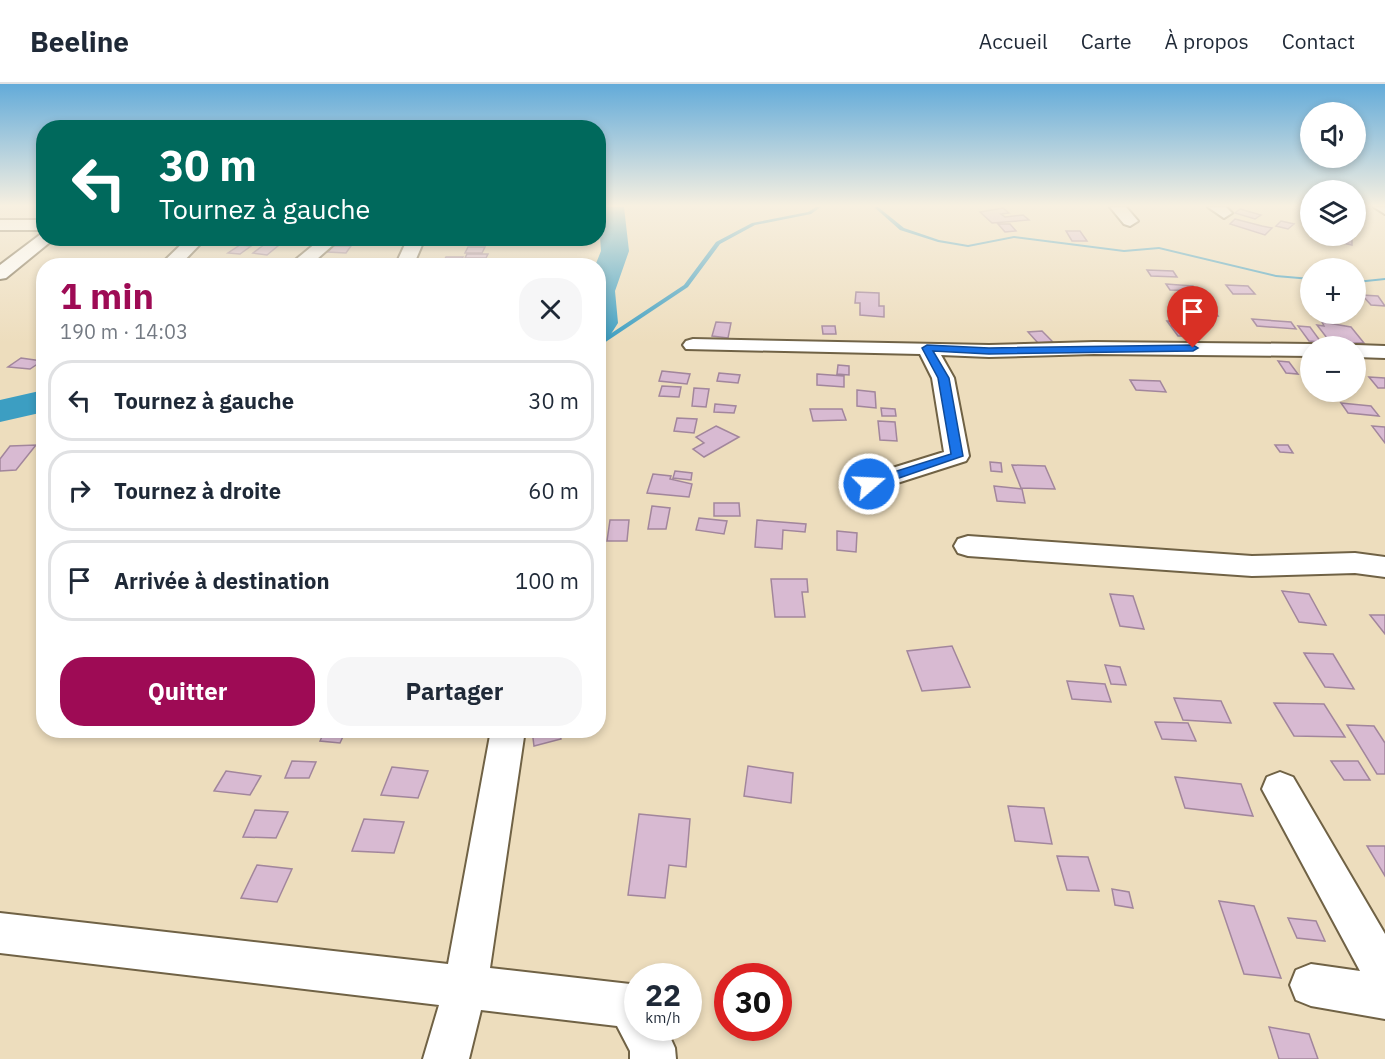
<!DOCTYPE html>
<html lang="fr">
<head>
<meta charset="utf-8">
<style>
  :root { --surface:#fff; --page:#f6f6f7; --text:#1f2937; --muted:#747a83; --line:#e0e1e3; --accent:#9e0b55 }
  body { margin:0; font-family:"IBM Plex Sans",sans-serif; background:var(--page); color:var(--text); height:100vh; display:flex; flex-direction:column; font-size:22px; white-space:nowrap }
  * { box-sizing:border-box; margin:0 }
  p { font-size:20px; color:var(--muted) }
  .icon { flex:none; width:33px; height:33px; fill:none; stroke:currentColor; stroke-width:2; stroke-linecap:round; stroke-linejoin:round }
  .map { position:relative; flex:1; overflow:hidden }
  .panel { position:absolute; left:36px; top:174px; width:570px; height:480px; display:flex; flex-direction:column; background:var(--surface); border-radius:24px; box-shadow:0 3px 9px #0003 }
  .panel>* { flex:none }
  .guide { position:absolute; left:36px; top:36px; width:570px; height:126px; border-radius:24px; box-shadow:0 3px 9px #0003; background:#00695c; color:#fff; overflow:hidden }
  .tools { position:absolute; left:1300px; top:18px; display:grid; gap:12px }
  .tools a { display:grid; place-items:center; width:66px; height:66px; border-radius:50%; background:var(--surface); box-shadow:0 3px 9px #0003; font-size:30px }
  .speed { position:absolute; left:624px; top:879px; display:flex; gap:12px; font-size:30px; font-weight:700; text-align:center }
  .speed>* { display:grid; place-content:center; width:78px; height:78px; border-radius:50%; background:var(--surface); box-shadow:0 3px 9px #0003; line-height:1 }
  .speed small { font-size:15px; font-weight:400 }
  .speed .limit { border:9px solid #d22; background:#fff; color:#111 }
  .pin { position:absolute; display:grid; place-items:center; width:51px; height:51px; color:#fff; margin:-62px -26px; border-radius:50% 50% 50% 0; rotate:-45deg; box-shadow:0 0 6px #0007 }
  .pin .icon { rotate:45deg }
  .me { position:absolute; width:66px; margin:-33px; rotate:71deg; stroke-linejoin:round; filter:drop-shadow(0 0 4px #0008) }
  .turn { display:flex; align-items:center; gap:21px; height:126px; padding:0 24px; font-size:27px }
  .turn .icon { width:78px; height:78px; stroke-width:2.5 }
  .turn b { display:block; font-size:42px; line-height:51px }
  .round { display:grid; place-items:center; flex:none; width:63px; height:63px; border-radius:24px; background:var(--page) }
  .overview { display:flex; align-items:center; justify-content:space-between; height:102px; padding:0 24px }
  h1 { font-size:36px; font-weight:700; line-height:45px; color:var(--accent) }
  .button { display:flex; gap:12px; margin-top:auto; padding:12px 24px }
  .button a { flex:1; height:69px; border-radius:24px; background:var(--accent); color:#fff; font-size:24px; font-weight:700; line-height:69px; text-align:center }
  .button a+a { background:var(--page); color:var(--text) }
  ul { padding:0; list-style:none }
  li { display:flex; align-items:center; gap:18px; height:81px; margin:0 12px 9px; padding:0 12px; border:3px solid var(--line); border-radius:24px }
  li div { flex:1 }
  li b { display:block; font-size:22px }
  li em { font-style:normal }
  header { display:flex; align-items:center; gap:36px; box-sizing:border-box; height:84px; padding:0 30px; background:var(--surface); border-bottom:2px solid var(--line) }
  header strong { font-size:28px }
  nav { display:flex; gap:33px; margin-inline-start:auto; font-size:21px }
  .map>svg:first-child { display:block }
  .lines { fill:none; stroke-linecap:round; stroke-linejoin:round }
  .stream { fill:#3c9ec2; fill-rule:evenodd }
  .river { fill:#3c9ec2; fill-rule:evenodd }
  .building { fill:#d8bad2; stroke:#a2869c; stroke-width:1.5 }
  .street-casing { stroke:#706245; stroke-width:4 }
  .street { fill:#fff; fill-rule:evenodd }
  .route { fill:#1a73e8; stroke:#114b97; stroke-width:1.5 }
</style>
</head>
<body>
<header>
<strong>Beeline</strong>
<nav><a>Accueil</a><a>Carte</a><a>À propos</a><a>Contact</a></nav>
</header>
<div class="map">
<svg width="1385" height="975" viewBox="0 0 1385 975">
  <rect width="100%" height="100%" fill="#edddbd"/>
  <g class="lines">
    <path class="stream" d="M816,123H821L811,130L755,141L720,160L688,203L598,263V258L684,201L716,158L752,139L808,128Z
      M874,123H878L904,144L939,156L968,161L1014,152L1124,166L1159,163L1276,191L1311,194V196L1276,193L1159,165L1124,168L1014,154L968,163L938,158L900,146Z
      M1385,194V196L1356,199V197Z"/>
    <path class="river" d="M598,123H624L629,167L615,207L618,239L609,253L598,255V182H595L601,167Z
      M44,306V328L0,338V316Z"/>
  </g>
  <path class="building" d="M1003,124L1009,129L1001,130L1005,133L1023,131L1029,136L992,139L980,128Z
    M1240,125L1261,131L1255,135L1235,129Z
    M1235,135L1262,142L1272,144L1265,151L1230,140Z
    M1281,137L1294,140L1288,145L1276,142Z
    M998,140H1010L1016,147L1005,148Z
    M1066,147H1080L1087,157H1072Z
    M1337,152L1352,154V161L1337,158Z
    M478,154H501L503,158L484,160L479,159Z
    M265,160L279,161L267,171L253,169Z
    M240,161L251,162L240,170L228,169Z
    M333,162H351L346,169L328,168Z
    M468,163H485L482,169H465Z
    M467,170H488L486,174H465Z
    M446,173H463L459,180H442Z
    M1147,186L1173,187L1177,193L1151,192Z
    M1166,200L1193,202L1197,207L1170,206Z
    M1226,201L1248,202L1255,210H1233Z
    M856,208L879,209V222H884V233L860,231V219H855Z
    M1362,211L1378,212L1385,222L1371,221Z
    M1183,224L1213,225L1218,232L1188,231Z
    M1252,235L1291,238L1296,245L1257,242Z
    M1167,237L1184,238L1196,252H1178Z
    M716,238L731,239L728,254L712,252Z
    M1322,238L1351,243L1364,259H1337L1334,255L1327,254L1317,241L1324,242Z
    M822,242H835L836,250H823Z
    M1298,242L1310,243L1321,258L1309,257Z
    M1042,247L1053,258L1038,259L1028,248Z
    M21,274L42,277L30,285L8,283Z
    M1278,277L1289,278L1298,290L1286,289Z
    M838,281L849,282V291L837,290Z
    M662,287L690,290L687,300L659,297Z
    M719,289L740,291L738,299L717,297Z
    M817,290L844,292V303L817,301Z
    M1369,293L1385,294V304H1378Z
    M1130,296L1160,297L1166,308L1136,306Z
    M662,302L681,303L679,313L659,312Z
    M694,304L709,305L706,323L692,322Z
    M857,306L875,308L876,324L857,322Z
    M1341,319L1371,322L1379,332L1348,329Z
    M715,320L736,322L734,329L714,328Z
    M881,324L895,325L896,332H882Z
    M810,325H842L846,336L813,337Z
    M677,334L697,335L694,349L674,347Z
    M878,337L895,338L897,357L880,356Z
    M716,342L739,353L704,373L693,365L704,359L696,353Z
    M1372,342L1385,343V359Z
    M36,361L16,386L0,387V375L10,362Z
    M1275,361H1288L1293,369L1280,368Z
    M990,378L1001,379L1002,388L991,387Z
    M1012,381L1045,382L1055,405L1021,404Z
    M675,387L692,389L691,396L673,394Z
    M653,390L671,392L670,395L692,400L689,413L647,409Z
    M994,402L1022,405L1025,419L997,417Z
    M714,419H739L740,432H714Z
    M652,422L670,424L666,445H648Z
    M699,434L727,437L724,450L696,446Z
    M610,436H629L627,457H607Z
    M757,436L806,440L805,448L783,446L782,465L755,463Z
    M837,447L857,449L856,468L837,466Z
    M771,495H807L808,508H802L805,533H775Z
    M1282,507L1309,510L1326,541L1299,538Z
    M1110,510L1133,512L1144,545L1120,542Z
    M1370,531H1385V550Z
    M952,562L970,603L922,607L907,567Z
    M1304,569L1333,570L1354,605L1325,603Z
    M1105,581L1120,583L1126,601L1111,600Z
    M1067,597L1105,600L1111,618L1072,615Z
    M1174,614L1221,617L1231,639L1183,636Z
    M1274,619L1324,620L1345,653L1294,652Z
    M1155,638L1188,639L1196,657L1162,655Z
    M1347,641L1374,642L1385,659V690H1377Z
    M325,646H346L340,659L320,657Z
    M532,646H559L561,655L534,662Z
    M292,677L316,678L309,694H285Z
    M1331,677H1358L1370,696H1344Z
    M748,682L793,689L791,719L744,712Z
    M392,683L428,687L418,714L381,711Z
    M226,687L261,692L250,711L214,707Z
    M1175,693L1241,700L1253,732L1185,724Z
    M1008,722L1044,724L1052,760L1015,757Z
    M255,726L288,728L276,754L243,753Z
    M639,730L690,735L686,783L669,781L665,814L628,811Z
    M364,735L404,738L394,769L352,767Z
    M1367,762H1385V792Z
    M1057,772L1088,773L1099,807L1067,806Z
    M257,781L292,785L277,818L241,814Z
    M1112,805L1129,808L1133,824L1115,821Z
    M1219,817L1254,822L1281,894L1244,890Z
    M1288,834L1316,837L1325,857L1297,854Z
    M1269,943L1309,950L1318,975H1279Z"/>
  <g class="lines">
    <defs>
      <path id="street" d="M1110,123H1126L1138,137L1130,142L1124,140Z
        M1208,123H1226L1232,129L1224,134Z
        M1374,123H1385V130Z
        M0,136H44V146H0Z
        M41,150H44V154H55L6,194L0,195V181Z
        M188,154H206L179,182H159Z
        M322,154H341L309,182H288Z
        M408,154H425L413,182H395Z
        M693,255L989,261L1094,258L1311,260L1319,262H1311V272L1094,270L989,273L941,271L954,294L969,372L966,377L869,408L860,406L856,400L860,394L944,368L932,294L920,270L686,265L683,261L686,257Z
        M1356,261L1385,262V274L1356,273V262H1349Z
        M968,452L1252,472L1355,469L1385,473V493L1355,489L1252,492L968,472L958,469L954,462L958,455Z
        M491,646H525L490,884L630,900L638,903V944H666L675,964L676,975H630V967L617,942L481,926L469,975H423L439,921L0,869V829L448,880Z
        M1280,688L1293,693L1385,850V935L1311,922L1296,916L1290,901L1296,886L1311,880L1360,887L1262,705L1267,693Z"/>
    </defs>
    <use href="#street" class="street-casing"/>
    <use href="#street" class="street"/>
  </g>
  <linearGradient id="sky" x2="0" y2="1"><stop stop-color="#63abd9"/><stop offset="0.47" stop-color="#f7f0e1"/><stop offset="1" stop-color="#f7f0e1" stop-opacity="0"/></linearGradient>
  <rect width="1385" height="259" fill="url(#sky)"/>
  <path class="route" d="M927,261L989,264L1193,261L1198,264L1193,267L989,270L933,267L949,294L963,372L873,403H865V397L951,370L938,294L922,264Z"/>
</svg>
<div class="tools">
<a><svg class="icon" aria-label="sound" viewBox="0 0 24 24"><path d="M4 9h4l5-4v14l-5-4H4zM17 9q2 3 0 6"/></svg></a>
<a><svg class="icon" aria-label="layers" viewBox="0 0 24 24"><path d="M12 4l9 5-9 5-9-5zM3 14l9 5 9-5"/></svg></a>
<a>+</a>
<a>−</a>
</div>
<div class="speed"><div>22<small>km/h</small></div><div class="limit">30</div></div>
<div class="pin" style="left:1193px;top:264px;background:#d93025"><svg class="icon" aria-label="arrive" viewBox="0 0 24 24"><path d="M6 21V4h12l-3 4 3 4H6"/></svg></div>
<svg class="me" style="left:869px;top:400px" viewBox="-20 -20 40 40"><circle r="17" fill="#1a73e8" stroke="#fff" stroke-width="3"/><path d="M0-11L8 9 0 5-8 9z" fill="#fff"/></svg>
<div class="guide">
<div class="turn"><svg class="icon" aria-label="left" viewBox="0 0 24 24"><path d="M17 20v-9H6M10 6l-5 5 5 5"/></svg><div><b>30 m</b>Tournez à gauche</div></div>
</div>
<section class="panel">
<div class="overview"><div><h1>1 min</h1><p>190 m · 14:03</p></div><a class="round"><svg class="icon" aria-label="close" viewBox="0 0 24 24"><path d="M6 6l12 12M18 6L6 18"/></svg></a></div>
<ul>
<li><svg class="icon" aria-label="left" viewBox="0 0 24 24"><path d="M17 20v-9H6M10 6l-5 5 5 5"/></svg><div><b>Tournez à gauche</b></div><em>30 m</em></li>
<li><svg class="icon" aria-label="right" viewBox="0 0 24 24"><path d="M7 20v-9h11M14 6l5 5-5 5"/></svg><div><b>Tournez à droite</b></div><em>60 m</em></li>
<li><svg class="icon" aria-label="arrive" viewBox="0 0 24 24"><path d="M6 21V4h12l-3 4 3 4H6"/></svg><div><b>Arrivée à destination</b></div><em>100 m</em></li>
</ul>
<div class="button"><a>Quitter</a><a>Partager</a></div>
</section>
</div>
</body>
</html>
